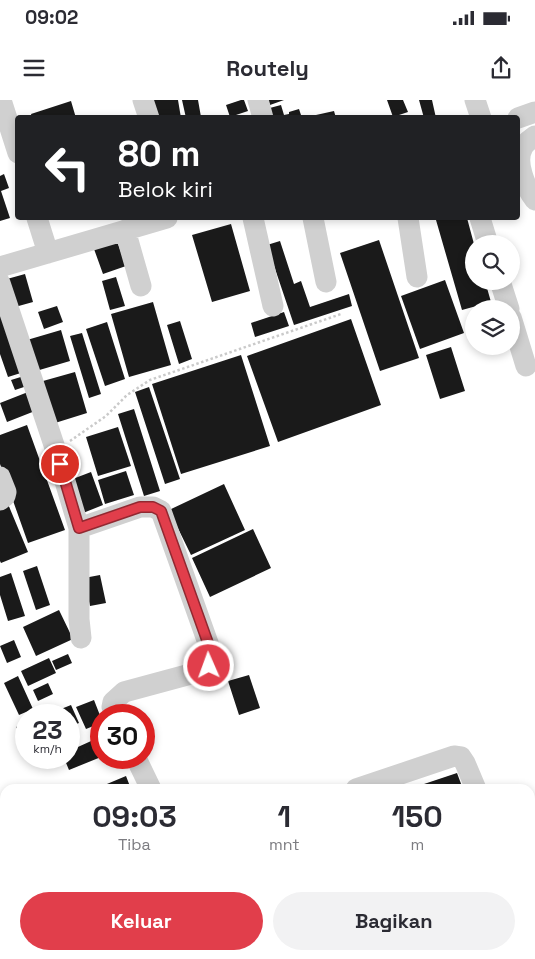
<!DOCTYPE html>
<html lang="id">
<head>
<meta charset="utf-8">
<style>
  :root { --surface:#fff; --page:#f2f2f3; --text:#2b2b33; --muted:#7c7c81; --accent:#e13e4b }
  body { margin:0; font-family:"Space Grotesk",sans-serif; background:var(--page); color:var(--text); height:100vh; display:flex; flex-direction:column; font-size:19px; white-space:nowrap }
  * { box-sizing:border-box; margin:0 }
  p { font-size:16px; color:var(--muted) }
  .icon { flex:none; width:28px; height:28px; fill:none; stroke:currentColor; stroke-width:2; stroke-linecap:round; stroke-linejoin:round }
  .map { position:relative; flex:1; overflow:hidden }
  .details { position:absolute; left:0px; top:684px; width:535px; height:176px; display:flex; flex-direction:column; background:var(--surface); border-radius:15px 15px 0 0; box-shadow:0 2px 8px #0003 }
  .details>* { flex:none }
  .top-card { position:absolute; left:15px; top:15px; width:505px; height:105px; border-radius:5px; box-shadow:0 2px 8px #0003; background:#202124; color:#fff; overflow:hidden }
  .controls { position:absolute; left:465px; top:135px; display:grid; gap:10px }
  .controls a { display:grid; place-items:center; width:55px; height:55px; border-radius:50%; background:var(--surface); box-shadow:0 2px 8px #0003; font-size:25px }
  .speed { position:absolute; left:15px; top:604px; display:flex; gap:10px; font-size:25px; font-weight:700; text-align:center }
  .speed>* { display:grid; place-content:center; width:65px; height:65px; border-radius:50%; background:var(--surface); box-shadow:0 2px 8px #0003; line-height:1 }
  .speed small { font-size:12px; font-weight:400 }
  .speed .limit { border:8px solid #d22; background:#fff; color:#111 }
  .pin { position:absolute; display:grid; place-items:center; width:42px; height:42px; color:#fff; margin:-21px; border:2px solid #fff; border-radius:50%; box-shadow:0 1px 5px #0007 }
  .me { position:absolute; width:55px; margin:-28px; rotate:358deg; stroke-linejoin:round; filter:drop-shadow(0 0 4px #0008) }
  .turn { display:flex; align-items:center; gap:18px; height:105px; padding:0 20px; font-size:22px }
  .turn .icon { width:65px; height:65px; stroke-width:2.5 }
  .turn b { display:block; font-size:35px; line-height:42px }
  .eta { display:flex; justify-content:space-evenly; align-items:center; height:85px; text-align:center }
  .eta b { font-size:30px; font-weight:700; line-height:35px }
  .button { display:flex; gap:10px; margin-top:auto; padding:10px 20px }
  .button a { flex:1; height:58px; border-radius:30px; background:var(--accent); color:#fff; font-size:20px; font-weight:700; line-height:58px; text-align:center }
  .button a+a { background:var(--page); color:var(--text) }
  .status { display:flex; justify-content:space-between; align-items:center; height:35px; padding:0 25px; background:var(--surface); direction:ltr }
  .status svg { height:14px; fill:currentColor }
  header { display:flex; justify-content:space-between; align-items:center; height:65px; padding:0 20px; background:var(--surface); font-size:22px; font-weight:700 }
  .map>svg:first-child { display:block }
  .building { fill:#1a1a1a }
  .lines { fill:none; stroke-linecap:round; stroke-linejoin:round }
  .path { stroke:#cacaca; stroke-width:2.5; stroke-dasharray:2.5 2.5; stroke-linecap:butt }
  .minor { stroke:#d0d0d0; stroke-width:21 }
  .route-casing { stroke:#922831; stroke-width:12 }
  .route { stroke:#e13e4b; stroke-width:9 }
</style>
</head>
<body>
<div class="status"><b>09:02</b><svg viewBox="0 0 49 12"><path d="M0 12V9h3v3zM5 12V6h3v6zM10 12V3h3v9zM15 12V0h3v12zM26 1h20v11H26zM47 4h2v5h-2z"/></svg></div>
<header><svg class="icon" aria-label="menu" viewBox="0 0 24 24"><path d="M4 6h16M4 12h16M4 18h16"/></svg>Routely<svg class="icon" aria-label="share" viewBox="0 0 24 24"><path d="M12 15V3M7 8l5-5 5 5M5 13v7h14v-7"/></svg></header>
<div class="map">
<svg width="535" height="859" viewBox="0 0 535 859">
  <rect width="100%" height="100%" fill="#fff"/>
  <path class="building" d="M152,0H178L181,18H155Z
    M182,0H198L201,17L186,18Z
    M241,0H244L248,11L230,17L226,5Z
    M268,0H284L270,5Z
    M387,0H403L408,12L393,17Z
    M419,0H432L436,18H424Z
    M71,1L76,18H32L31,14Z
    M281,5L284,15L289,14V12L299,9L302,18H269L266,9Z
    M334,11L336,18H317L316,15Z
    M4,74L9,88L1,91L10,118L0,121V76Z
    M446,118H467L474,144V181H485L491,202L462,210L436,120Z
    M231,124L250,191L212,202L192,135Z
    M379,140L419,258L380,271L340,153Z
    M117,141L126,166L103,174L94,149Z
    M280,141L294,184L301,181L310,207L349,194L352,206L294,225L267,145Z
    M25,174L33,202L15,207L7,179Z
    M116,177L125,206L110,210L102,181Z
    M445,180L464,233L420,249L401,196Z
    M153,202L171,265L129,277L111,214Z
    M57,206L63,222L44,229L38,212Z
    M0,210L24,272L8,277L0,254Z
    M284,212L289,226L255,237L251,223Z
    M351,219L381,305L278,342L247,256Z
    M180,221L192,259L179,264L167,225Z
    M107,222L125,279L105,286L86,229Z
    M61,230L70,261L36,271L27,240Z
    M82,233L101,294L89,298L70,236Z
    M451,247L465,291L440,299L426,255Z
    M241,255L270,346L181,374L152,284Z
    M75,272L87,313L55,323L43,281Z
    M24,276L27,286L15,290L11,280Z
    M149,287L180,379L165,384L135,292Z
    M28,292L35,311L7,322L0,303Z
    M134,309L160,391L144,396L118,314Z
    M27,325L65,430L28,443L0,364V335Z
    M118,327L131,366L98,376L86,337Z
    M126,371L134,395L105,404L98,380Z
    M91,372L103,405L83,413L70,380Z
    M224,384L245,430L191,455L169,410Z
    M8,404L28,452L1,463L0,461V408Z
    M253,429L271,468L210,497L192,458Z
    M37,466L50,505L36,510L23,471Z
    M11,473L25,516L8,521L0,495V477Z
    M100,475L106,503L90,506L84,478Z
    M59,510L73,539L36,556L23,527Z
    M14,540L21,557L7,563L0,546Z
    M68,554L72,563L56,570L52,561Z
    M49,558L56,573L28,586L21,571Z
    M249,575L260,608L239,615L228,581Z
    M18,576L33,609L19,615L4,583Z
    M48,583L53,594L38,601L33,590Z
    M94,600L101,618V623L86,629L76,607Z
    M71,605L79,623L69,627V615H46Z
    M26,623V645L24,646L16,627Z
    M100,637L101,641V657L69,670L64,658H69V651Z
    M457,673L463,689H412V688Z
    M126,676L131,689H95Z
    M535,789V806L530,794V791Z
    M96,855H140V856L127,859H97Z
    M333,855H360V856L348,859H335Z
    M371,855H404L405,859H373Z
    M408,855H433L434,859H410Z
    M471,855H526L527,859H460Z"/>
  <g class="lines">
    <path class="path" d="M70,341L106,316L127,295L150,280L341,214"/>
    <path class="minor" d="M1,0L18,53
      M143,0L149,18
      M258,0L263,18
      M475,0L481,18
      M518,18L535,12
      M535,36C531,39 525,43 523,47C514,62 526,88 535,100
      M37,118L48,153
      M253,118L273,206
      M313,118L326,182
      M408,118L417,177
      M480,118L488,144
      M125,130L141,186
      M0,167L167,118
      M500,181L509,209
      M0,183L55,348L79,428L140,407H153L161,411L213,557C212,565 206,569 198,572L124,592L113,602L112,607L116,615
      M511,217L526,266
      M0,377L6,392L5,396L0,400
      M79,428V519L81,538
      M136,658L151,689
      M356,689L454,656L461,657L465,663L476,689
      M530,817L535,828
      M215,855L217,859
      M292,855L293,859
      M367,855L368,859"/>
  </g>
  <g class="lines">
    <defs>
      <path id="route" d="M60,364L79,428L140,407H153L161,411L213,557V561L209,566"/>
    </defs>
    <use href="#route" class="route-casing"/>
    <use href="#route" class="route"/>
  </g>
</svg>
<div class="controls">
<a><svg class="icon" aria-label="search" viewBox="0 0 24 24"><circle cx="10" cy="10" r="6"/><path d="M15 15l6 6"/></svg></a>
<a><svg class="icon" aria-label="layers" viewBox="0 0 24 24"><path d="M12 4l9 5-9 5-9-5zM3 14l9 5 9-5"/></svg></a>
</div>
<div class="speed"><div>23<small>km/h</small></div><div class="limit">30</div></div>
<div class="pin" style="left:60px;top:364px;background:#d93025"><svg class="icon" aria-label="arrive" viewBox="0 0 24 24"><path d="M6 21V4h12l-3 4 3 4H6"/></svg></div>
<svg class="me" style="left:209px;top:566px" viewBox="-20 -20 40 40"><circle r="17" fill="#e13e4b" stroke="#fff" stroke-width="3"/><path d="M0-11L8 9 0 5-8 9z" fill="#fff"/></svg>
<div class="top-card">
<div class="turn"><svg class="icon" aria-label="left" viewBox="0 0 24 24"><path d="M17 20v-9H6M10 6l-5 5 5 5"/></svg><div><b>80 m</b>Belok kiri</div></div>
</div>
<section class="details">
<div class="eta">
<div><b>09:03</b><p>Tiba</p></div>
<div><b>1</b><p>mnt</p></div>
<div><b>150</b><p>m</p></div>
</div>
<div class="button"><a>Keluar</a><a>Bagikan</a></div>
</section>
</div>
</body>
</html>
